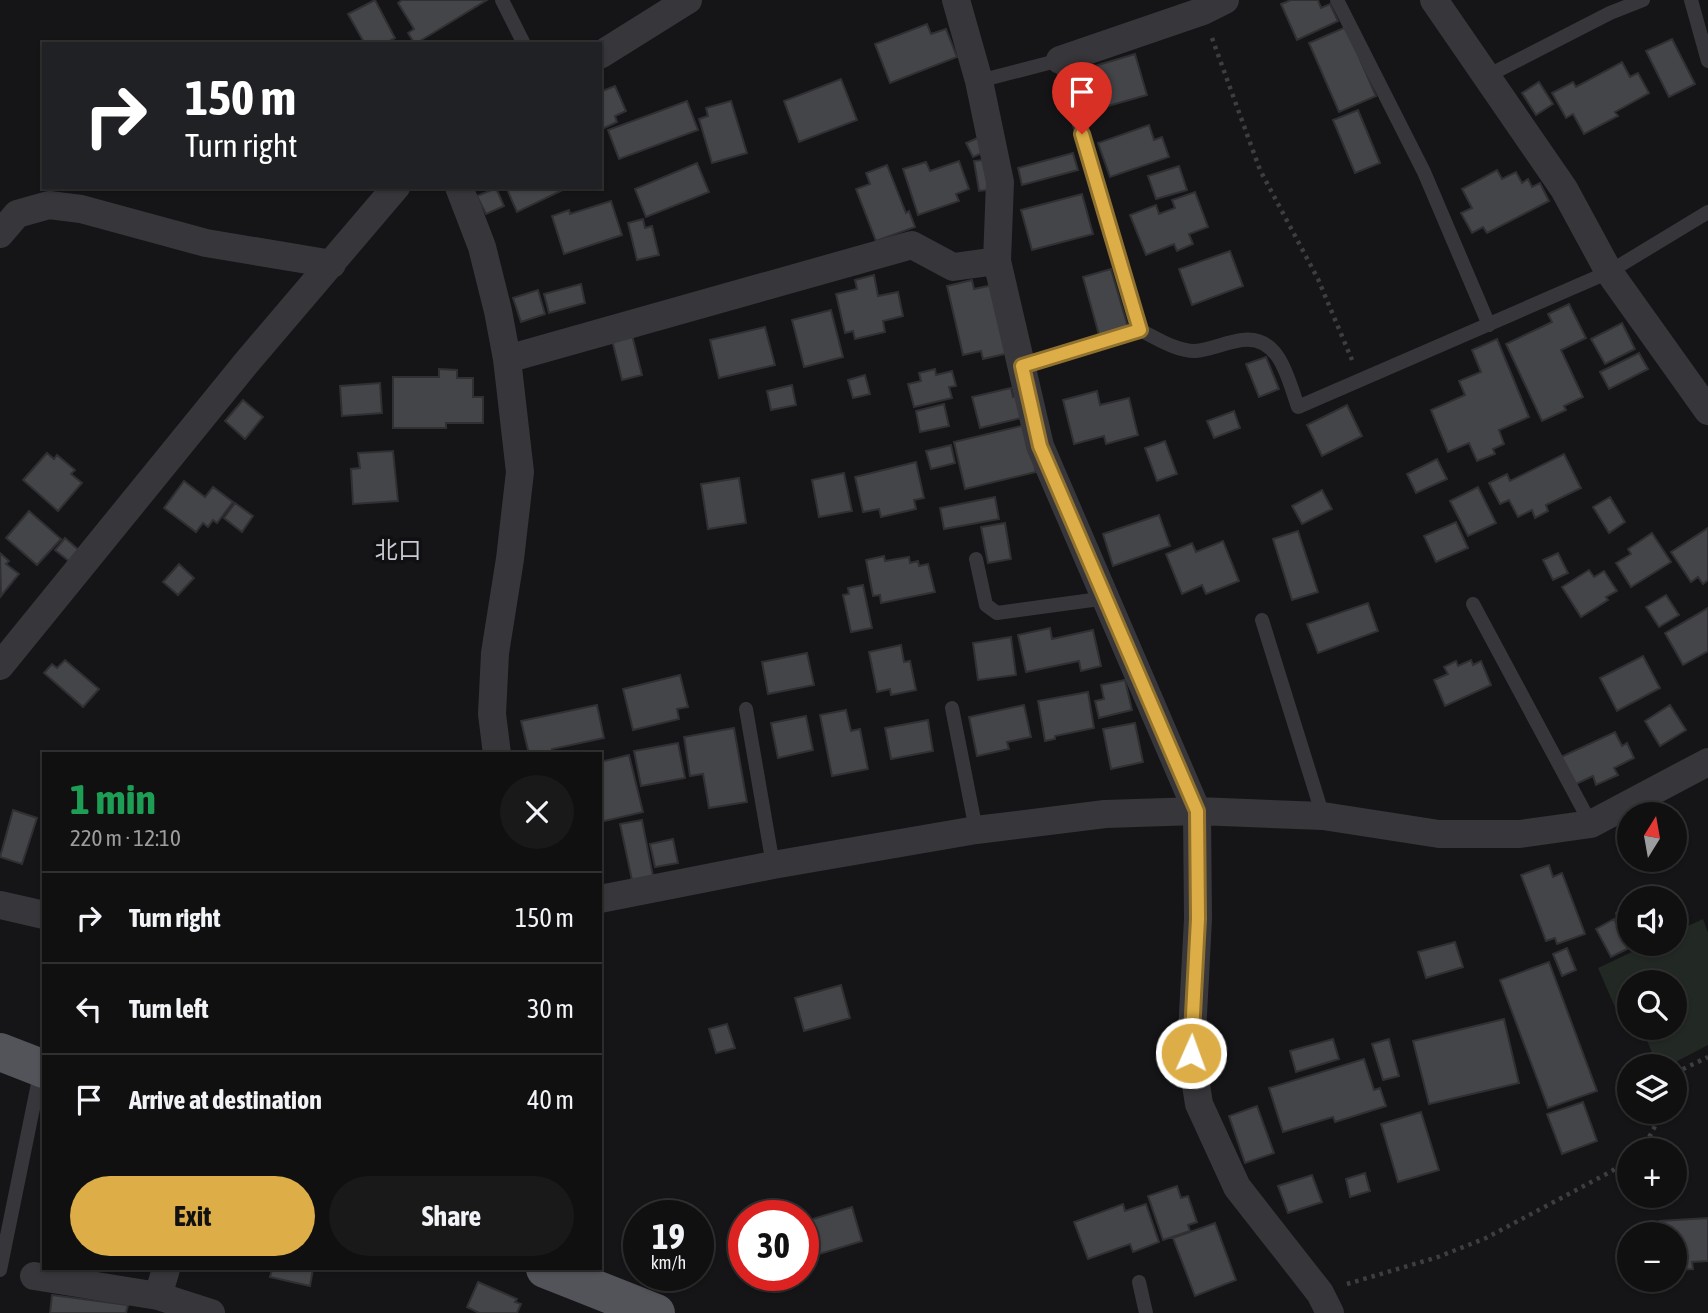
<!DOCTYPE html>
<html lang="en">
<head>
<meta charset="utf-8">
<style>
  :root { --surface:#101011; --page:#19191a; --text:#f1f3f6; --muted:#9c9d9f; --line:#303031; --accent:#ddae47 }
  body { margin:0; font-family:"Asap Condensed","Noto Sans JP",sans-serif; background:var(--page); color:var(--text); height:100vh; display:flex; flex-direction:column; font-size:26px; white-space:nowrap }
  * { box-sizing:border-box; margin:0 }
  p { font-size:23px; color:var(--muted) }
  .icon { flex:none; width:38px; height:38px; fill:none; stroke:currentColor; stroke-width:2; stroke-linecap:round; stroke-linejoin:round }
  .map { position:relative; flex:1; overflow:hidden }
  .drawer { position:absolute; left:42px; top:752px; width:560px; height:518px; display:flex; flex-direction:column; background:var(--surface); border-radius:0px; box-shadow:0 2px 5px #0004,0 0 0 2px var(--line) }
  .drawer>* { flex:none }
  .banner { position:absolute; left:42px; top:42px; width:560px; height:147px; border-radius:0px; box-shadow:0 2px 5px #0004,0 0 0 2px var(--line); background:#202124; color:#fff; overflow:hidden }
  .needle { width:46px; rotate:11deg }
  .controls { position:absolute; left:1617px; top:802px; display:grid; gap:14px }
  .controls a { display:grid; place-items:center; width:70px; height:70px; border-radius:50%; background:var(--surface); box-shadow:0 2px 5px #0004,0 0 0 2px var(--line); font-size:35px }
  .speed { position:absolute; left:623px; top:1200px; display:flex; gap:14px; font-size:35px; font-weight:700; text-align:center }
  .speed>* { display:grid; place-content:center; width:91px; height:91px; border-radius:50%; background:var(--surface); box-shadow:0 2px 5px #0004,0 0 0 2px var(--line); line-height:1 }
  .speed small { font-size:18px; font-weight:400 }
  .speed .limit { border:10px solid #d22; background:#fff; color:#111 }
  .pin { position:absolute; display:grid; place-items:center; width:60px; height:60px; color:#fff; margin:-72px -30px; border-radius:50% 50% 50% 0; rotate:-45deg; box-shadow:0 0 7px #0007 }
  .pin .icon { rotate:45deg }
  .me { position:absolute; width:77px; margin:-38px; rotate:2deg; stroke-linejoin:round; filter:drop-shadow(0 0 5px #0008) }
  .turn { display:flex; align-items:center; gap:24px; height:147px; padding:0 28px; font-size:32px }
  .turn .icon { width:91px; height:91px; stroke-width:2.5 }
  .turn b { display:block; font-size:49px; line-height:60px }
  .round { display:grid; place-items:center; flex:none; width:74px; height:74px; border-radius:37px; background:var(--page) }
  .overview { display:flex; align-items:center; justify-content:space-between; height:119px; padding:0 28px }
  h1 { font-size:42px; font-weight:700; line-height:52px; color:#1e9e55 }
  .primary-button { display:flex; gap:14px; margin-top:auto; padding:14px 28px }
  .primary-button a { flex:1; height:80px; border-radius:42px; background:var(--accent); color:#111; font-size:28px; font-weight:700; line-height:80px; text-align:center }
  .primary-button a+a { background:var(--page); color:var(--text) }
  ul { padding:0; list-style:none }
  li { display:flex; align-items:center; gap:21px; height:91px; padding:0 28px; border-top:2px solid var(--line) }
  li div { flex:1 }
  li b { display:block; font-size:26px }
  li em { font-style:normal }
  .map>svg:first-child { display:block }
  .green { fill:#222823 }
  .building { fill:#444549; stroke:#303033; stroke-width:2 }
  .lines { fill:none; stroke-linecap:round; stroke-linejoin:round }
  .path { stroke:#3d3e42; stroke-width:4.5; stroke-dasharray:3.5 5; stroke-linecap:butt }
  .lane { stroke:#37373b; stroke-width:14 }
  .street { stroke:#37373b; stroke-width:28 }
  .primary { stroke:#53545a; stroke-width:38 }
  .route-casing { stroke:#90712e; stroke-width:18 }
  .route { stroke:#ddae47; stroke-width:12 }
  .labels { text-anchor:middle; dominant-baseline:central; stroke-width:7; stroke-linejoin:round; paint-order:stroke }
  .neighbourhood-label { font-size:23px; fill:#c9cbd2; stroke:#101012 }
</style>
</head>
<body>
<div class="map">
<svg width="1708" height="1313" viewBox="0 0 1708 1313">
  <rect width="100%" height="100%" fill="#151517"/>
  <path class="green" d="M1703,919L1708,933V1045L1668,1066H1657L1642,1027H1675V982H1629V1018L1621,1021L1598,968L1651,943H1675V932Z"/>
  <path class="building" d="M375,0L395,38L384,44H365L348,14Z
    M402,0H487L415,44L408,33L414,29L398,3Z
    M1291,0H1318L1321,8L1330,4L1338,21L1297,40L1281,4Z
    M927,24L931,34L946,29L957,57L890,83L875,44Z
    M1346,27L1376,96L1339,112L1309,43Z
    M1672,39L1695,84L1669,97L1646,51Z
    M1135,54L1147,95L1090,111L1078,71Z
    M1622,62L1630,77L1638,73L1649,93L1615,112L1618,116L1584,134L1573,114L1566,118L1552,93L1573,82L1576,87Z
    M841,79L857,120L799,142L784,101Z
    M1539,82L1553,104L1536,115L1522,93Z
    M615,86L626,111L615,116L617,122L600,130V92Z
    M687,101L698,130L619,159L608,130Z
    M731,101L747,153L712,163L699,119L708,116L706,108Z
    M1358,110L1380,163L1355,173L1333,120Z
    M1149,125L1154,140L1162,137L1169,157L1110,177L1098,143Z
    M982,136L989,150L973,157L966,143Z
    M1073,153L1078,170L1022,185L1018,168Z
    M991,159L996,189L979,191L974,161Z
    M959,161L969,189L956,194L959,201L918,215L903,169L926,162L930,171Z
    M697,163L709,192L646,217L635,189Z
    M887,165L906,213L909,211L915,227L876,241L856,189L870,184L866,173Z
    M1179,166L1187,190L1156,199L1148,176Z
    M1497,170L1502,179L1516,172L1522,183L1528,179L1532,187L1540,183L1549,201L1487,233L1483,227L1472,233L1461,213L1472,208L1462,189Z
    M506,187H566L567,188L517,212Z
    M496,188L504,206L486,214L477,196Z
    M1195,192L1208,227L1189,234L1193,244L1177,251L1174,244L1146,255L1130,215L1156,205L1159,214L1175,208L1172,200Z
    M1082,194L1093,234L1032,250L1021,210Z
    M611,201L622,235L564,254L552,216L569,210L570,214Z
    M643,219L645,228L652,226L659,255L637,260L628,223Z
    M1230,251L1243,286L1192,305L1179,269Z
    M1111,269L1128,327L1099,335L1083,277Z
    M874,275L878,296L898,292L903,316L883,321L885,332L855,339L853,331L845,333L836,294L857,289L855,280Z
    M972,280L974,289L993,285L1009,353L983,359L981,351L963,355L947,286Z
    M581,284L585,303L549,313L544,294Z
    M538,290L545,314L521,322L513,298Z
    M1569,304L1586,338L1561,350L1583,397L1564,406L1566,410L1542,421L1506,344L1552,322L1548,314Z
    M831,310L843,357L804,367L792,320Z
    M1622,323L1635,349L1605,364L1591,339Z
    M765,327L775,365L719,378L710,340Z
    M632,335L642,375L622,380L612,340Z
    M1497,339L1529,417L1499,430L1504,444L1493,449L1495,454L1477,461L1469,443L1448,452L1431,410L1465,395L1459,381L1481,372L1472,350Z
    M1639,353L1648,369L1609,389L1600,372Z
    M1266,357L1279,389L1259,397L1246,364Z
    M439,369L457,370V378H473V397H483V423H446V428H393V377H439Z
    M935,369L936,375L952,371L956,386L949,387L952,398L914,407L908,384L921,381L919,373Z
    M865,375L870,394L853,398L848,380Z
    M380,383L382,413L342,416L340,386Z
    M792,385L796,405L771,410L767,391Z
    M1011,388L1013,397L1020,395L1025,417L980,428L972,397Z
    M1097,391L1100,405L1129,398L1138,435L1106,444L1104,436L1074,444L1063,400Z
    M243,400L263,417L245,439L225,421Z
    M944,404L949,426L920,432L916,411Z
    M1347,405L1362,436L1322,456L1307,425Z
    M1234,411L1240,428L1214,438L1207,421Z
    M1025,425L1036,472L965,489L954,442Z
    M1165,441L1177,474L1157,481L1145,448Z
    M951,445L955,463L931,469L926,451Z
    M393,451L398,501L353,504L351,469L360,468L358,453Z
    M47,453L54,459L57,455L75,470L71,474L82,483L58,511L23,480Z
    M1564,454L1581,488L1546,505L1548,511L1535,518L1532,510L1518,517L1509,500L1500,504L1489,483L1507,474L1510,481Z
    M1437,459L1447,479L1416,493L1407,474Z
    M916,462L924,498L914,500L916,509L881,517L879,509L863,512L855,477Z
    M844,473L852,511L819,517L812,480Z
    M739,478L746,523L708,529L701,484Z
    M184,481L205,497L213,487L233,502L217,523L213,520L208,527L203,523L196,532L164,508Z
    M1478,487L1496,523L1468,536L1450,501Z
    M1322,490L1332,509L1302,524L1292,506Z
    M995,497L999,519L944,529L940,508Z
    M1610,497L1625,522L1609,533L1593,507Z
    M235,503L253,516L242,532L224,518Z
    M29,511L61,539L37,565L6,538Z
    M1159,515L1170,546L1113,566L1103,534Z
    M1456,522L1468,548L1436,562L1424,536Z
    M1005,523L1011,559L988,563L981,527Z
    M1708,528V580L1703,584L1698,577L1691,582L1671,552Z
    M1298,531L1318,592L1292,600L1273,539Z
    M1652,533L1671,562L1631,587L1616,563L1631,554L1628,549Z
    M65,538L80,551L70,562L55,550Z
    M1223,541L1239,581L1206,594L1202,585L1182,594L1166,554L1192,543L1196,552Z
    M0,553L9,561L6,564L19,574L1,596Z
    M1558,553L1568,573L1553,580L1543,560Z
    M884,556L885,561L909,557L910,563L918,561L919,566L928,564L935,592L881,603L880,595L873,596L866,560Z
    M179,564L194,578L178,595L163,582Z
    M1589,570L1594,577L1604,571L1617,591L1606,597L1608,600L1581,617L1562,587Z
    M863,585L872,628L851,632L843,595L849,594L848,588Z
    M1666,595L1679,615L1659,627L1646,607Z
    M1368,603L1378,631L1318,653L1307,624Z
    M1708,608V651L1683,665L1665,633Z
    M1050,628L1052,639L1093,630L1101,666L1081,671L1079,661L1026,672L1018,635Z
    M1011,637L1016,675L978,680L973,643Z
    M901,645L904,662L910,661L916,690L891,695L890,689L877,692L869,652Z
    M807,653L814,685L768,694L762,662Z
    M1643,656L1660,688L1617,711L1600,678Z
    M65,660L99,689L83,707L44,673L52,664L57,668Z
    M1471,660L1473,665L1481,661L1491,685L1445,706L1434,680L1448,674L1444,667L1456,661L1458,666Z
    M680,675L688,707L677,709L679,719L633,730L623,689Z
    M1125,680L1132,710L1099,718L1095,701L1104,699L1101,685Z
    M1088,692L1094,728L1055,736V739L1045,741L1038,701Z
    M597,705L604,738L552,749L553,754H529L521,721Z
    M1024,705L1031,737L1007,742L1009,749L977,756L969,717Z
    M1670,705L1686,730L1660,746L1645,721Z
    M846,710L851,731L860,729L868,769L832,776L820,715Z
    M806,716L813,750L778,758L771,723Z
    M928,720L933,751L891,759L885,728Z
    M1135,723L1143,762L1111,769L1103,729Z
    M734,728L747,802L709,808L703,774L690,776L684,737Z
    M1615,732L1622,746L1627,743L1634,758L1614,768L1618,775L1596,785L1593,776L1574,785L1561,757Z
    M678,743L685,778L641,786L634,751Z
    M629,755L643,812L600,822V762Z
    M13,810L37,818L22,864L0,857Z
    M642,820L653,876L632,880L620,824Z
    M673,839L678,863L655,867L650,844Z
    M1549,865L1553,877L1562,873L1585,934L1557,944L1555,938L1546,941L1521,875Z
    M1629,905V938L1616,913Z
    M1614,919L1629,948L1611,957L1596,929Z
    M1455,942L1463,967L1426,978L1418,952Z
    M1567,948L1576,970L1562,976L1553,954Z
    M1549,962L1597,1091L1548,1108L1500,980Z
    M841,985L850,1018L804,1031L795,998Z
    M1504,1019L1519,1083L1429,1104L1413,1041Z
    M727,1024L735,1048L716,1053L709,1029Z
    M1333,1039L1339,1059L1296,1072L1290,1051Z
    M1389,1039L1399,1076L1383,1080L1372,1044Z
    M1364,1059L1374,1090L1380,1088L1386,1106L1335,1122L1333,1117L1283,1132L1269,1088Z
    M1583,1102L1597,1141L1562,1154L1547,1114Z
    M1257,1106L1274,1153L1245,1163L1229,1116Z
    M1421,1112L1439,1170L1398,1182L1381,1124Z
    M1365,1173L1370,1191L1350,1197L1346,1179Z
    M1312,1175L1322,1202L1288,1213L1278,1186Z
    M1177,1186L1181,1198L1188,1196L1197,1222L1188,1225L1190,1231L1163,1240L1148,1196Z
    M1123,1204L1125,1211L1146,1204L1159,1242L1133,1252L1130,1244L1088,1259L1074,1222Z
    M852,1207L862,1241L803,1259V1222Z
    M1708,1218V1261L1692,1262L1693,1269L1675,1270V1234H1661L1660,1221Z
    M1215,1223L1236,1280L1195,1296L1173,1238Z
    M272,1269H313L310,1286L270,1277Z
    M478,1282L517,1299L515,1302L521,1304L517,1313H479L467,1307Z
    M52,1295L128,1305L126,1313H50Z"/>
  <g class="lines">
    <path class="path" d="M1212,38L1260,170L1318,279L1352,360
      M1675,1073L1708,1057
      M1639,1150L1645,1145L1663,1111
      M1347,1284L1438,1257L1486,1238L1612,1171L1629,1157"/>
    <path class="lane" d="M502,0L524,44
      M1337,0L1424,172L1489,325
      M1691,0L1708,61
      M1487,76L1610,13L1643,0
      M979,81L1060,60L1140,330C1156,338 1176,351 1195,351C1210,350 1226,342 1242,340C1280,335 1288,379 1298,407L1609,272L1708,212
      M1022,366L1140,330
      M976,559L986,605L997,613L1107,598
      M1473,604L1591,824
      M1262,620L1323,816
      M952,708L976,830
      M746,709L773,865
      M0,1270L41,1069
      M1139,1282L1146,1313"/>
    <path class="street" d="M956,0L979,81L1000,182L997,261L1040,446L1197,811L1198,919L1191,1053L1199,1104L1237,1187L1320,1293L1330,1313
      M1434,0L1564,189L1609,272L1708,411
      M600,55L688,0
      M1060,60L1203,11L1225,0
      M459,187L482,247L498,311L507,359L520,472L510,559L495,653L492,714L497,754
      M0,234L17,214L49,205L81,209L206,243L332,264
      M507,359L912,245L953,267L997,261
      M0,666L247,362L396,187
      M600,899L773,865L976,830L1105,814L1197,811L1323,816L1439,834H1520L1591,824L1708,762
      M0,905L44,915
      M34,1276L158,1296L211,1313
      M158,1296L166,1269"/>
    <path class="primary" d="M0,1052L44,1069
      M545,1269L656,1313"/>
  </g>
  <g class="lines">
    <defs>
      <path id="route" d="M1082,134L1140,330L1022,366L1040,446L1197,811L1198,919L1191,1053"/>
    </defs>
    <use href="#route" class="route-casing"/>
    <use href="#route" class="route"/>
  </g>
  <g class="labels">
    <g class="neighbourhood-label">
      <text x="398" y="550">北口</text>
    </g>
  </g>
</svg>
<div class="controls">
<a><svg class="needle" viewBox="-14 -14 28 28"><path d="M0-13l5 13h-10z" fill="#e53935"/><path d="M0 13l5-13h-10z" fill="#9c9d9f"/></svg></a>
<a><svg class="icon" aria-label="sound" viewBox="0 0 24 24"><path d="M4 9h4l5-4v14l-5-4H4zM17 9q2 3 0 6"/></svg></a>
<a><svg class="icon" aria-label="search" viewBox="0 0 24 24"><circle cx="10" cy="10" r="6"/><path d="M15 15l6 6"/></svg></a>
<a><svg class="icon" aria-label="layers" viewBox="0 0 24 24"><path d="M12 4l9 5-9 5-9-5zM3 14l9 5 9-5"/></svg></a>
<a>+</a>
<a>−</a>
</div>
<div class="speed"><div>19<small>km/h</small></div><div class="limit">30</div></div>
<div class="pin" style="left:1082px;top:134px;background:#d93025"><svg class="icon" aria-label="arrive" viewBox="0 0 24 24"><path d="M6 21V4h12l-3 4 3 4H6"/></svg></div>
<svg class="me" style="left:1191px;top:1053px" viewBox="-20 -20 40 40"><circle r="17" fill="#ddae47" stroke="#fff" stroke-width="3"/><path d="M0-11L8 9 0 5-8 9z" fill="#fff"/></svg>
<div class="banner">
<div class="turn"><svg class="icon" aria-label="right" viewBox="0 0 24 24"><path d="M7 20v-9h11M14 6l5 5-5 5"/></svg><div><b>150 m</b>Turn right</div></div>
</div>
<section class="drawer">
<div class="overview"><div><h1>1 min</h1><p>220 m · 12:10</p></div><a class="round"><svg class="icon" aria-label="close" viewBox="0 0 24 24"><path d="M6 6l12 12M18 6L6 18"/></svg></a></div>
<ul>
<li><svg class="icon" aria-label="right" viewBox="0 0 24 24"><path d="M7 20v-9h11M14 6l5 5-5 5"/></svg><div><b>Turn right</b></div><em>150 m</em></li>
<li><svg class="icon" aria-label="left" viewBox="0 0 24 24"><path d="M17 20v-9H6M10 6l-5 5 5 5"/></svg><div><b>Turn left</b></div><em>30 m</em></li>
<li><svg class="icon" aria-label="arrive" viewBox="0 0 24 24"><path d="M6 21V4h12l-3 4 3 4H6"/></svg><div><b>Arrive at destination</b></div><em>40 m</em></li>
</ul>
<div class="primary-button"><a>Exit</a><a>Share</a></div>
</section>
</div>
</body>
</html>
